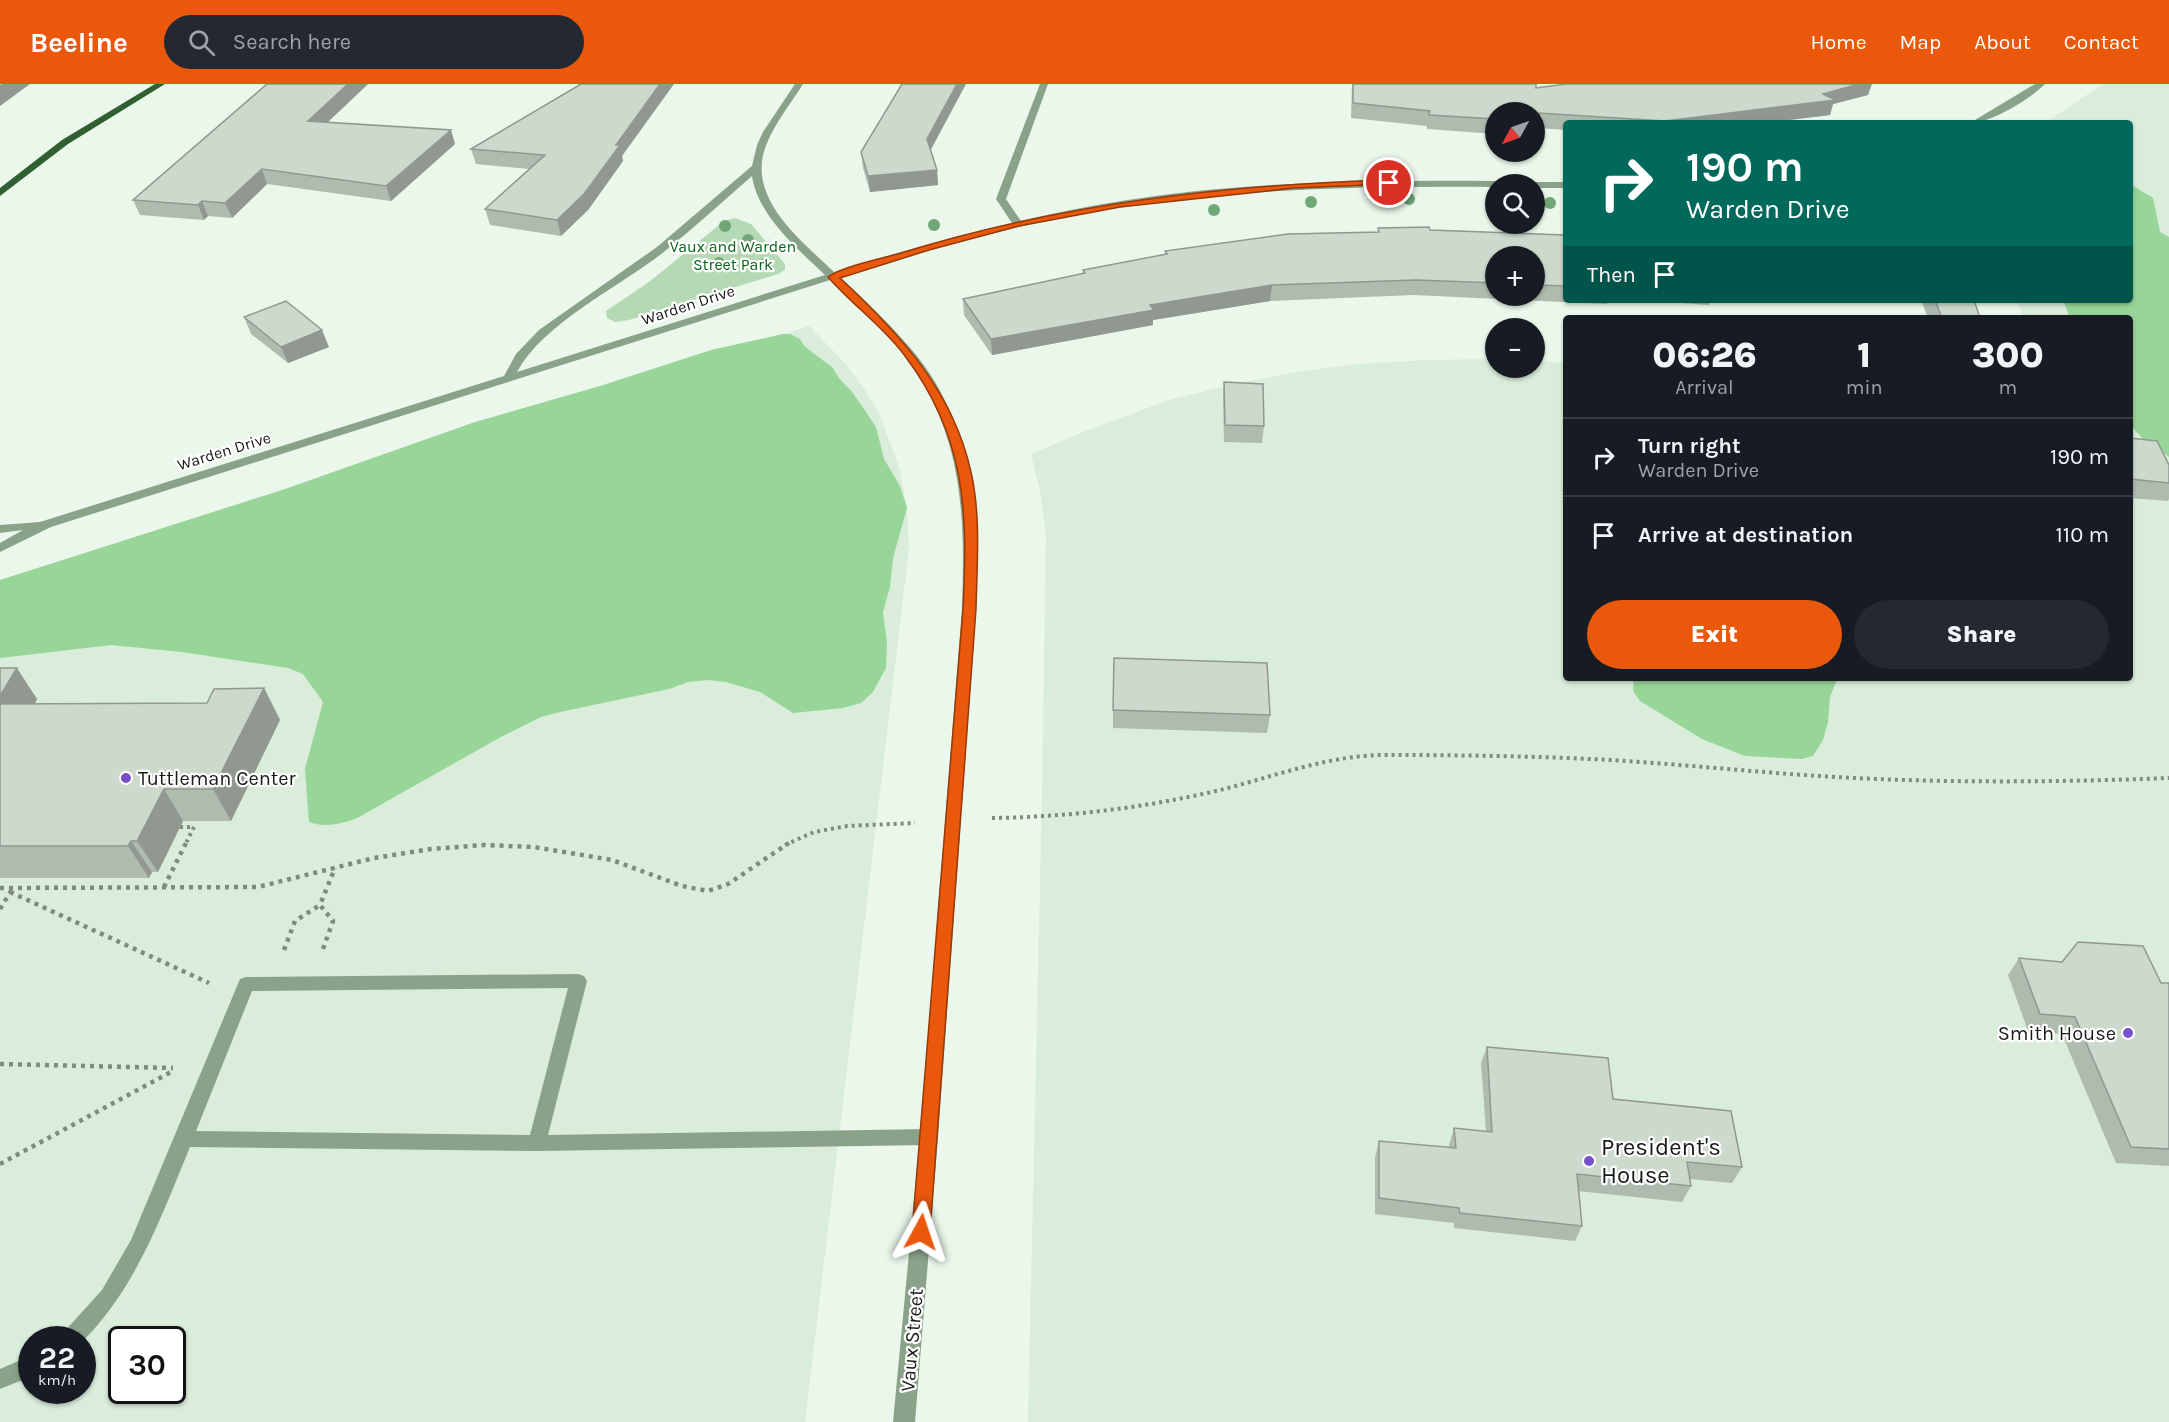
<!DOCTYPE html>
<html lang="en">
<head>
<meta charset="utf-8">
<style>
  :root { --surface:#171b24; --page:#242831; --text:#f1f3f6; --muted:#9ea1a6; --line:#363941; --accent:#ea580c }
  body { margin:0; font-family:Karla,sans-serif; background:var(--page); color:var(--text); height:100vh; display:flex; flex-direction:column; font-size:22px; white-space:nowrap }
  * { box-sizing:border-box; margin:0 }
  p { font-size:20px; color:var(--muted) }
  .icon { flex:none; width:33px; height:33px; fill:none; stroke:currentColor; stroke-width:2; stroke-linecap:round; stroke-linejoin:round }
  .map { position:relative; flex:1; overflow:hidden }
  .details { position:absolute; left:1563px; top:231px; width:570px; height:366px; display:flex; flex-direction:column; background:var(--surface); border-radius:6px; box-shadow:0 2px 4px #0004 }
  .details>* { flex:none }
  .banner { position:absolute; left:1563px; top:36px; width:570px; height:183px; border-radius:6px; box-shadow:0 2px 4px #0004; background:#00695c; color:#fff; overflow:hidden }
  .needle { width:39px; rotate:230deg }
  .fabs { position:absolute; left:1485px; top:18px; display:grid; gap:12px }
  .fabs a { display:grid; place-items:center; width:60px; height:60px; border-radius:50%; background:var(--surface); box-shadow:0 2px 4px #0004; font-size:30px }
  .speed { position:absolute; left:18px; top:1242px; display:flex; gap:12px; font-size:30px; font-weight:700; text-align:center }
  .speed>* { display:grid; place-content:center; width:78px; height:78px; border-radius:50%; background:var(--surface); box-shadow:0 2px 4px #0004; line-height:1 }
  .speed small { font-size:15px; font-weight:400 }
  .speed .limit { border:3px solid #111; border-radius:9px; background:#fff; color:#111 }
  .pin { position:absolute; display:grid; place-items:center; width:51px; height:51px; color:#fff; margin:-26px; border:3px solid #fff; border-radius:50%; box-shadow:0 2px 6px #0007 }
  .me { position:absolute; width:66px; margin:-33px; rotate:5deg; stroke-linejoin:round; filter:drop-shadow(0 0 4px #0008) }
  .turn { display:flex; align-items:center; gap:21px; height:126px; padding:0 24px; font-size:27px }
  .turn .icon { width:78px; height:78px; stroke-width:2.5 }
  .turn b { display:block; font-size:42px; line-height:51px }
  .then { display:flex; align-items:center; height:57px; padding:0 24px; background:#0003; gap:12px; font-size:22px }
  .eta { display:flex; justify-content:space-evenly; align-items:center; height:102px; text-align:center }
  .eta b { font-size:36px; font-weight:800; line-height:42px }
  .button { display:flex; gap:12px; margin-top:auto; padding:12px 24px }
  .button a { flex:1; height:69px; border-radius:36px; background:var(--accent); color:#fff; font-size:24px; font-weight:800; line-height:69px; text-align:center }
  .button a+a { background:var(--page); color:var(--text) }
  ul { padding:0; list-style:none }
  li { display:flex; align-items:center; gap:18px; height:78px; padding:0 24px; border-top:2px solid var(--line) }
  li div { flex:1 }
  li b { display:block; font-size:22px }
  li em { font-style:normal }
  header { display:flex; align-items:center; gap:36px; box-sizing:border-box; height:84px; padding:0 30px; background:var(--accent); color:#fff }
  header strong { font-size:28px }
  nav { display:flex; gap:33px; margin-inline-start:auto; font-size:21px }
  .search { width:420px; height:54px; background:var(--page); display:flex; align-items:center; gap:15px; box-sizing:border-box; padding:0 21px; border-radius:33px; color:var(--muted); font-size:22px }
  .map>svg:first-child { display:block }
  .built { fill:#daecda; fill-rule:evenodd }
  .green { fill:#b5d9b4 }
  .forest { fill:#98d598 }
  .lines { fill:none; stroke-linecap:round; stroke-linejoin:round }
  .path-far1 { stroke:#818a81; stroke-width:4; stroke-dasharray:3 4; stroke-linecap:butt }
  .path { stroke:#818a81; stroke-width:4.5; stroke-dasharray:4 5; stroke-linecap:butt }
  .lane { fill:#89a289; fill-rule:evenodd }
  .street { fill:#89a289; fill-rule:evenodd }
  .primary { fill:#305f32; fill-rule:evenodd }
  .tree { fill:#6fa778 }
  .wall { fill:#b0bbb0; fill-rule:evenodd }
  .shaded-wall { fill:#909890 }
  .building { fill:#cdd9cd; stroke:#909890; stroke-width:1.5 }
  .route { fill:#ea580c; stroke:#983908; stroke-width:1.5 }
  .poi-dot { fill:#774fc8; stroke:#fff; stroke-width:2 }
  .labels { text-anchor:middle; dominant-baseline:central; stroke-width:4.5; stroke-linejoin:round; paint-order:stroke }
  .far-park-label { font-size:16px; fill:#0b651a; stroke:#fff }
  .far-street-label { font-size:16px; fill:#171b16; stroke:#fff }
  .poi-label { font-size:20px; fill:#171b16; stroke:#fff; text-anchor:start }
  .street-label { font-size:20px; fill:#171b16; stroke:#fff }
  .near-poi-label { font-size:24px; fill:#171b16; stroke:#fff; text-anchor:start }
</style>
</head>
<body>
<header>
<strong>Beeline</strong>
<div class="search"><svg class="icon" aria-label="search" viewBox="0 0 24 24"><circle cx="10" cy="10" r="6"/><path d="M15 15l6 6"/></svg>Search here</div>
<nav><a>Home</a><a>Map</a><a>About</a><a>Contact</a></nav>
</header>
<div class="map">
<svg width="2169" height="1338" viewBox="0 0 2169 1338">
  <rect width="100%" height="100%" fill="#eaf7ea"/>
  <path class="built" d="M2103,0H2169V1338H1028L1042,712L1046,450L1040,407L1031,370L1083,348L1169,316L1230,301L1295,288L1359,280L1427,276L1495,275L1496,284H1534L1535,277L1566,279V594H2130V234H2025L2016,216H2130V39H2045Z
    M809,242L843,277L863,303L879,329L900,386L907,424L909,464L805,1338H0V505ZM32,1256H82V1306H32ZM122,1256H172V1306H122Z"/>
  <path class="green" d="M735,134L751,140L785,180V186L778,190L629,236L615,238L607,234L606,227L649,198L724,137Z"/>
  <path class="forest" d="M2130,100L2153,114L2160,148L2169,153V373L2144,356L2130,341V234H2070L2063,216H2130Z
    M783,250H790L800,255L804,262L833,284L838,293L853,309L876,343L884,375L900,402L907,424L893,474L890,503L883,528L887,559L886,584L873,608L861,619L843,624L793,629L760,608L726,598L708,596L688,598L669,605L560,628L541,633L499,654L359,733C343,740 325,744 309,738L305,685L323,618L303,590L288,584L182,568L111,561L0,574V496L285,405L475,338L600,302L711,266Z
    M1634,594H1836V598L1830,613L1828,638L1823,656L1813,672L1802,675L1745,672L1702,655L1640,617L1633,607Z"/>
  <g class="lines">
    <path class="path-far1" d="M992,734C1068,733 1142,724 1216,707C1270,694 1328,671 1384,671C1459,671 1536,672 1610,676C1692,681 1773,690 1854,694C1959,699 2064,698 2169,694
      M180,743H194L185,761
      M785,761L814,748L847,742L915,739"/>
    <path class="path" d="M164,803L186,759
      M0,804L258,803L374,774L431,765L484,761L534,763L612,776L682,802L708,807L728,800L789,759
      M10,808L209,899
      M0,825L11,807
      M323,865L333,837L320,821L335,784
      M284,866L295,837L320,821
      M0,980L173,984
      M0,1080L171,988"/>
    <path class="lane" d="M1040,0H1048L1006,115L1023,140L1018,143L1014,142L996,115Z
      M578,890L584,892L587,897L548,1051L929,1045L936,1047L938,1053L936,1059L929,1061L537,1067L190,1063C161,1133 136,1204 82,1258V1256H60L63,1249L102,1206L131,1156L240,895L246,893ZM568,904L530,1051L196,1047L252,907Z
      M32,1271V1292L0,1305V1285Z"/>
    <path class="street" d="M795,0H803C791,19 776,38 767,59C744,113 800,155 834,188C928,159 1023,133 1121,117C1245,97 1372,96 1497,97L1502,100H1496V103C1371,102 1246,104 1123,123C1026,137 932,165 840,193C867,218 893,243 917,272C975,345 978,435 976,525L938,1053L915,1338H893L920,1053L962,525C965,435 964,355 910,279C888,247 858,222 830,196L51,443L0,468V459L23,446L0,449V441L40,438L504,292L516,270L539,246L657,163L752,82L757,61L763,48ZM752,92C758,132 797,164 825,191L517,288C543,239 621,202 665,167C695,143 723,117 752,92Z
      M2035,0H2045C2030,15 1991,39 1970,39Z
      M1534,98H1566V104H1534V100H1529Z"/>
    <path class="primary" d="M155,0H165L68,60L0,112V104L62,56Z"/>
  </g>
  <g class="tree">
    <circle cx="1383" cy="115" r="6"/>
    <circle cx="1409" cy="115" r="6"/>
    <circle cx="1311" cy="118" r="6"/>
    <circle cx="1550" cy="119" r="6"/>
    <circle cx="1214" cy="126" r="6"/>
    <circle cx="934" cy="141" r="6"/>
    <circle cx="725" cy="142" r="6"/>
    <circle cx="748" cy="156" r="6"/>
    <circle cx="719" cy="179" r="6"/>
    <circle cx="765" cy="180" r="6"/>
  </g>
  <path class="wall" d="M267,0H368L328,38L455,60L391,117L267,100L232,134L208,132L204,136L140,131L133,116Z
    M1352,0H1536V4L1868,11L1833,20L1830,31L1764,39H1566V46L1539,44L1537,53H1534V28H1496V50L1427,45V42L1351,34Z
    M471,65L622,72L623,77L588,126L561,152L490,141L485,125L529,85L476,80Z
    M930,66L937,86L938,101L870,108L863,84L861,68Z
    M1378,144L1566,151V216H1608L1607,220L1414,211L1270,217L1153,236V241L992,271L964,231L963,215L1083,190V186L1165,170V167L1378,148ZM1496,172H1534V212H1496Z
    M1639,216H1710L1709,221Z
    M1756,216H1780L1779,218Z
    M1921,216H1974L1980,234H1928Z
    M244,233L329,263L288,279L251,250Z
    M1224,298L1264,342L1262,359L1224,358L1223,315Z
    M2130,354L2169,381V415L2168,417L2130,414Z
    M0,584L37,615L35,620L207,619L264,604L280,636L231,737H183L158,788H152L149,794H0Z
    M1113,626L1270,631L1267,649L1113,644Z
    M2019,874L2161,899H2169V1082L2116,1079L2062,950L2028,947L2008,891Z
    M1487,963L1613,1015L1742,1083L1732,1099L1690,1095L1691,1102L1682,1118L1578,1107L1582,1142L1575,1157L1454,1144V1139L1375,1130V1073L1379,1057L1449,1064V1061L1454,1044L1486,1047L1481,979Z"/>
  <path class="shaded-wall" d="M2,0H30L0,22V1Z
    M348,0H368L314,51L308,37Z
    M660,0H674L622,72L623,77L588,126L561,152L557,136L616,61Z
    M957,0H966L928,71L927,55Z
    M1859,0H1872L1868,11L1833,20L1830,31L1764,39H1664L1665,37Z
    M451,46L455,60L391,117L386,102Z
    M262,85L267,100L232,134L225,119Z
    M937,86L938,101L870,108L868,92Z
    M202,117L208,132L204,136L198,121Z
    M1272,201L1270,217L1153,236V241L992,271L991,255L1150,221Z
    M322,246L329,263L288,279L281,263Z
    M17,584L37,615L17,652L0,628V612Z
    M264,604L280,636L231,737L213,705Z
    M164,705L183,737L158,788L137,757Z
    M131,757L152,788L149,794L128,762Z"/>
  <path class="building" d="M267,0H348L308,37L451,46L386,102L262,85L225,119L202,117L198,121L133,116Z
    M581,0H660L616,61H620L584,110L557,136L485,125L545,71L471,65Z
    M902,0H957L927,55L937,86L868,92L861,68Z
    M1353,0H1536V4L1566,0H1859L1823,10L1835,16L1665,37L1539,29L1540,39L1534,38V28H1496V35L1429,31L1430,27L1353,19Z
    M1429,143L1430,146L1566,151V202L1534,201V172H1496V199L1416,196L1272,201L1150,221L1154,226L991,255L963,215L1085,189L1083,186L1167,170L1165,167L1288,150L1379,148L1378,144Z
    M1935,216H1974L1980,234H1942Z
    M286,217L322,246L281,263L244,233Z
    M1224,298L1263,300L1264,342L1225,341Z
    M2130,354L2157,357L2169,381V399L2130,395Z
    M1114,574L1267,579L1270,631L1113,626Z
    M0,584H17L0,612Z
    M264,604L213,705H164L137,757H131L128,762H0V620L207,619L214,605Z
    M2078,858L2143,862L2161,899H2169V1065L2131,1063L2075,933L2040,930L2019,874L2062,878Z
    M1487,963L1608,974L1613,1015L1731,1027L1742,1083L1687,1078L1691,1102L1577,1090L1582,1142L1460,1129L1459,1124L1379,1114V1057L1456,1064L1454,1044L1492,1048Z"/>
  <path class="route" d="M1389,96L1393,99L1392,100L1294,104L1120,123L1019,142L929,166L840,194C899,249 953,306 971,388C981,432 977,479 976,525L930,1148L927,1154L921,1156L915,1154L912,1148L963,525C968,428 966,353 905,272C883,242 852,221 828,193C840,183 884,174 901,169C1059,120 1223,101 1389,96Z"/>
  <g class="poi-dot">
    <circle cx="126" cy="694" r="6"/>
    <circle cx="2128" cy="949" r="6"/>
    <circle cx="1589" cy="1077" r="6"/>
  </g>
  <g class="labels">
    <g class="far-park-label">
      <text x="733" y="162">Vaux and Warden<tspan x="733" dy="18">Street Park</tspan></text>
    </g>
    <g class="far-street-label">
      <text transform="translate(688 221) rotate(-18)">Warden Drive</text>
      <text transform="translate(224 367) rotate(-17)">Warden Drive</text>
    </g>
    <g class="poi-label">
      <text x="138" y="694">Tuttleman Center</text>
      <text x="2116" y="949" text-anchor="end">Smith House</text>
    </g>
    <g class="street-label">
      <text transform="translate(912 1256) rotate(-85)">Vaux Street</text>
    </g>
    <g class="near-poi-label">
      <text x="1601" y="1063">President's<tspan x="1601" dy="28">House</tspan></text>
    </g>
  </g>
</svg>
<div class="fabs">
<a><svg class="needle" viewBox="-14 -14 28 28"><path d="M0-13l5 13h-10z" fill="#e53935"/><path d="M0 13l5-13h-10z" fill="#9ea1a6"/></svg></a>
<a><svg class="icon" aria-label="search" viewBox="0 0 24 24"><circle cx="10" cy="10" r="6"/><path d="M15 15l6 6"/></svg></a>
<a>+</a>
<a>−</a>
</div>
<div class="speed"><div>22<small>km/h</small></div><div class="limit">30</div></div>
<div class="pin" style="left:1389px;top:99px;background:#d93025"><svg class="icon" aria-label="arrive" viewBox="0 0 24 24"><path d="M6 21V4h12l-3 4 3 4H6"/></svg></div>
<svg class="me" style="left:921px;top:1148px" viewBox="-20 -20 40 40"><path d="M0-17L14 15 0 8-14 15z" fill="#ea580c" stroke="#fff" stroke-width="4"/></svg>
<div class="banner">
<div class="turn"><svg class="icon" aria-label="right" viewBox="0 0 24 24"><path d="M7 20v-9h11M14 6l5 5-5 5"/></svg><div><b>190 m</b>Warden Drive</div></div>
<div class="then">Then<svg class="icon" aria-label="arrive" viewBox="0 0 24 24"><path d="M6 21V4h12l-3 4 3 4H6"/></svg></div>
</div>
<section class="details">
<div class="eta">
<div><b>06:26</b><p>Arrival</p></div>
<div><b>1</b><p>min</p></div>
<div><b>300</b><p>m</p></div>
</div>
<ul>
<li><svg class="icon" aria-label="right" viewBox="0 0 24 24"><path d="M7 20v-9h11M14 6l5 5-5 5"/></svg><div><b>Turn right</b><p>Warden Drive</p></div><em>190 m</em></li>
<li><svg class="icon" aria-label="arrive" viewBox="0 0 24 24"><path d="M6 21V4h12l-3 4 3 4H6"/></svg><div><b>Arrive at destination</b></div><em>110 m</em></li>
</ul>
<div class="button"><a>Exit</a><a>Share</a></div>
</section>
</div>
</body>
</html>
